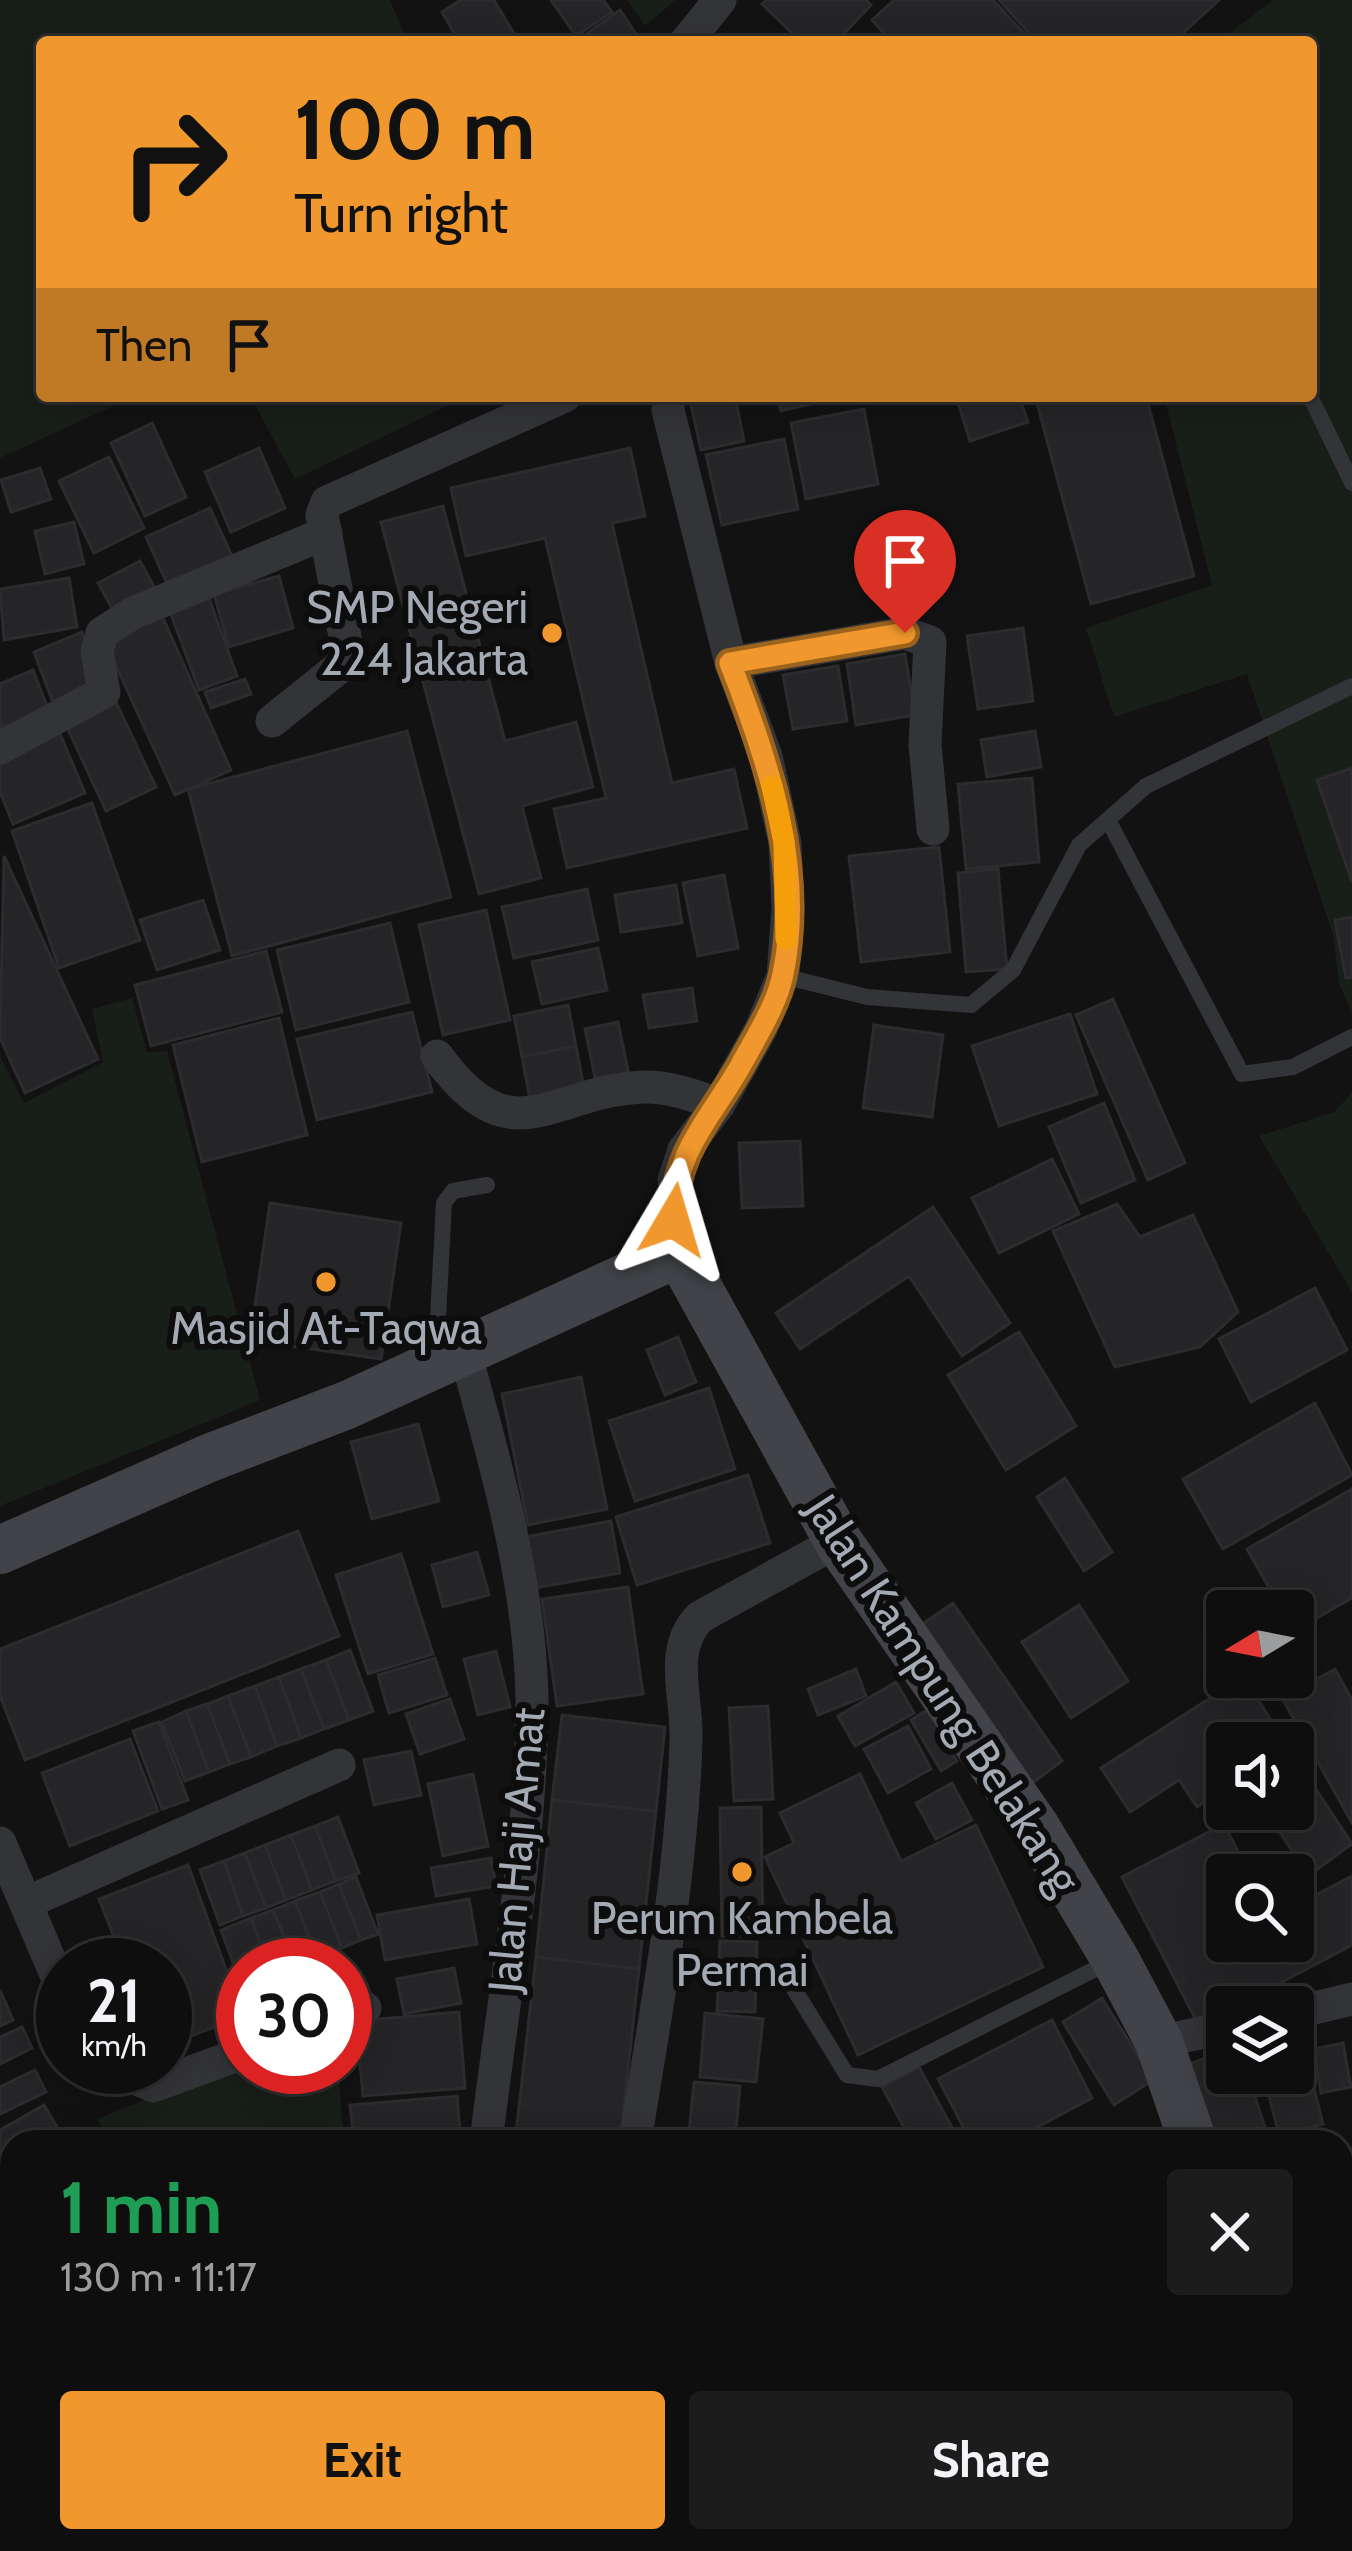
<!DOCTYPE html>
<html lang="en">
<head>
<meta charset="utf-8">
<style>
  :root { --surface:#0e0e0e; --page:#1c1c1c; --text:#f1f3f6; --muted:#9b9c9e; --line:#2e2e2e; --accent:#f0982d }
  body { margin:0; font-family:Cabin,sans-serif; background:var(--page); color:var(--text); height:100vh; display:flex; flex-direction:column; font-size:45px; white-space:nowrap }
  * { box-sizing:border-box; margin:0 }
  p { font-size:39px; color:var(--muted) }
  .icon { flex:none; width:66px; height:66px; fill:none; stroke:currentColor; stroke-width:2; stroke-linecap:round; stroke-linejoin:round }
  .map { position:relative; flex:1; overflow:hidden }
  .details { position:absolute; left:0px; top:2130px; width:1353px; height:423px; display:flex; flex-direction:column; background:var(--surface); border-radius:36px 36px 0 0; box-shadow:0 6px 30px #0003,0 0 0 3px var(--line) }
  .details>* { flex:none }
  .top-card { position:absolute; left:36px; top:36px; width:1281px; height:366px; border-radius:12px; box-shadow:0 6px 30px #0003,0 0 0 3px var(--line); background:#f0982d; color:#111; overflow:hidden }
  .needle { width:78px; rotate:260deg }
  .buttons { position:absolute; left:1206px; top:1590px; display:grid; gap:24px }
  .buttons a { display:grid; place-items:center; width:108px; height:108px; border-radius:12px; background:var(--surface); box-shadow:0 6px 30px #0003,0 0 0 3px var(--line); font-size:60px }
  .speed { position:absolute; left:36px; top:1938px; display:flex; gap:24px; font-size:60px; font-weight:700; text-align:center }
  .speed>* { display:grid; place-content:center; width:156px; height:156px; border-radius:50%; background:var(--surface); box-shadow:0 6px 30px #0003,0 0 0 3px var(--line); line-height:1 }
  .speed small { font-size:30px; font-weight:400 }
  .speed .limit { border:18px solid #d22; background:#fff; color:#111 }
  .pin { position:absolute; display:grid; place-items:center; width:102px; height:102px; color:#fff; margin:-123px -51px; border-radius:50% 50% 50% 0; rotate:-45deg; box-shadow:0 0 12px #0007 }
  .pin .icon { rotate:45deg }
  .me { position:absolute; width:132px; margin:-66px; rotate:7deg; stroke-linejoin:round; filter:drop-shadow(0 0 9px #0008) }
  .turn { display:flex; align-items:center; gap:42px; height:252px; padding:0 60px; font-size:54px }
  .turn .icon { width:156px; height:156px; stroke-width:2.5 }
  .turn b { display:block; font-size:84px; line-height:102px }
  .then { display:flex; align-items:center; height:114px; padding:0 60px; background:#0003; gap:24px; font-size:45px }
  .round { display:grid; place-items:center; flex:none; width:126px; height:126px; border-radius:12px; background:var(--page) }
  .headline { display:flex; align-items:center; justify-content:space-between; height:204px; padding:0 60px }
  h1 { font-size:72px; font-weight:700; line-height:90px; color:#1e9e55 }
  .primary-button { display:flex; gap:24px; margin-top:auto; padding:24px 60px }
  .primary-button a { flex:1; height:138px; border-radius:12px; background:var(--accent); color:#111; font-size:48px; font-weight:700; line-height:138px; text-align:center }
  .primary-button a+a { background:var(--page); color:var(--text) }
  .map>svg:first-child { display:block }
  .green { fill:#181e18 }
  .building { fill:#252527; stroke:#2c2c2f; stroke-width:3 }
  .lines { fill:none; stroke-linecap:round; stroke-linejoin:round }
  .lane { stroke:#333438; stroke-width:16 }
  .street { stroke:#333438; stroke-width:33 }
  .secondary { stroke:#414348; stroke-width:48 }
  .route-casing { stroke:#9c631d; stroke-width:30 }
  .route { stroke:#f0982d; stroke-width:21 }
  .slow { stroke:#f59e0b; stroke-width:21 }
  .poi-dot { fill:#f0982d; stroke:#0d0d0e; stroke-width:4.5 }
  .labels { text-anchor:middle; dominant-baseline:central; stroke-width:12; stroke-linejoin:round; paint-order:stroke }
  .poi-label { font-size:45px; fill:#a3aab4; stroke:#0d0d0e }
  .street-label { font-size:45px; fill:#a3aab4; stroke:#0d0d0e }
</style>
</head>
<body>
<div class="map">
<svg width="1352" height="2551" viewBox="0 0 1352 2551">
  <rect width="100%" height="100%" fill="#121213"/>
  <path class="green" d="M0,0H390L408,42H42V396H135L0,458Z
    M627,0H675L645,26Z
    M1273,0H1352V1012L1339,984L1333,935L1247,674L1114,717L1086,628L1212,585L1164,396H1311V42H1217Z
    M250,396H468L295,479Z
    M132,998L147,1052L167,1051L260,1400L0,1506V1056L24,1103L103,1062L92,1009Z
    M1352,1093V1292L1259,1136L1334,1112Z
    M243,2058V2067H338L344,2142H106L98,2119Z"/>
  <path class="building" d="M461,0H494L519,42H459L442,12Z
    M551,0H603L612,12L576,36Z
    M766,0H866L871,5L836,42H801L762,4Z
    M894,0H993L1032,42H892L872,20Z
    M999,0H1219L1173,42H1037Z
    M620,10L640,40L585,42L582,37Z
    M689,396H735L744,441L701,450Z
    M777,396H844L781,411Z
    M956,396H1019L1028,422L970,441Z
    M1035,396H1146L1194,576L1091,604Z
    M864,409L878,484L806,499L791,423Z
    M152,423L186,497L145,516L111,443Z
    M784,439L798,509L722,525L706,455Z
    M259,448L285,508L231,532L205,472Z
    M630,448L645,516L612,523L672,783L734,769L747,828L567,868L554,809L606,798L545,538L466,556L451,488Z
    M109,457L144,528L94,553L59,481Z
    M40,468L51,499L11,512L1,480Z
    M443,506L505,741L576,722L593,787L522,806L541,878L479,894L381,522Z
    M210,508L232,556L168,586L146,537Z
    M74,522L84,564L45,574L35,531Z
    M140,561L157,592L115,614L98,583Z
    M279,576L293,628L229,647L214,594Z
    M69,578L77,627L4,640L0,589Z
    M208,595L237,676L199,690L169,609Z
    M159,609L231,770L175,795L102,635Z
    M1023,628L1033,701L978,709L967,636Z
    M82,632L102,685L54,705L34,652Z
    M905,654L915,715L856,725L847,664Z
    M838,666L847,721L793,729L783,675Z
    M33,670L48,709L0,729V684Z
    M245,679L251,694L211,708L205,692Z
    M114,698L156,787L106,811L64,721Z
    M58,729L85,793L13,824L0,792V753Z
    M407,731L451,897L232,956L188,789Z
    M1035,731L1041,767L987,777L981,740Z
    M1352,768V882L1317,780Z
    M1032,778L1039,862L966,869L958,784Z
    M92,803L140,940L59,968L12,831Z
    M939,847L950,952L861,962L849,856Z
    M4,856L98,1059L25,1093L0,1038Z
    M998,869L1007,969L966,972L958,873Z
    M724,875L738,948L698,956L683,883Z
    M676,885L682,923L621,932L615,895Z
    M587,889L598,940L514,958L502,907Z
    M203,900L220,950L157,970L140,920Z
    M486,910L510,1020L443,1035L419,925Z
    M1352,917V977L1346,978L1335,920Z
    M390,923L409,1002L296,1030L277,950Z
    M598,948L607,990L542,1004L532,962Z
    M266,951L282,1012L151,1046L135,985Z
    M692,988L697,1021L649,1028L643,995Z
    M1113,999L1185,1163L1148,1180L1076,1015Z
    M568,1005L576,1046L522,1057L514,1016Z
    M412,1012L432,1092L317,1120L297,1039Z
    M1070,1014L1097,1094L999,1126L972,1046Z
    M279,1018L307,1135L202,1162L173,1045Z
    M618,1022L630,1080L597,1087L585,1029Z
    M874,1025L943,1035L932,1117L863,1108Z
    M576,1046L586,1099L532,1110L522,1057Z
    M1104,1103L1135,1180L1081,1203L1049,1127Z
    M800,1141L803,1206L742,1208L739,1143Z
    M1052,1159L1079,1214L999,1253L972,1198Z
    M270,1203L401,1223L381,1359L250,1340Z
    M1117,1204L1140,1237L1193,1215L1238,1312L1200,1347L1115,1367L1053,1231Z
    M933,1207L1010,1323L962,1356L909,1276L800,1349L776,1313Z
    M1315,1288L1347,1350L1251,1402L1219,1339Z
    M1019,1332L1076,1426L1006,1470L948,1375Z
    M678,1337L696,1382L665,1395L647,1350Z
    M581,1377L607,1509L528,1525L502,1394Z
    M709,1388L735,1469L635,1501L609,1421Z
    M1315,1403L1352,1475L1223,1549L1183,1479Z
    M418,1424L439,1501L372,1519L351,1442Z
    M748,1475L770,1543L637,1585L616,1517Z
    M1065,1478L1112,1552L1084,1571L1037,1497Z
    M1352,1489V1598L1294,1631L1293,1611H1282L1247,1549Z
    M611,1521L620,1573L534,1588L525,1537Z
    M298,1531L339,1636L25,1760L0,1696V1649Z
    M477,1552L489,1595L443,1607L432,1565Z
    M401,1554L433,1654L368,1674L336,1575Z
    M628,1587L643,1694L557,1706L542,1599Z
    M953,1603L1062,1761L1031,1784L921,1625Z
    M1079,1605L1128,1681L1071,1718L1022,1642Z
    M350,1650L373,1711L349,1720L326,1660Z
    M496,1651L510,1707L478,1715L464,1659Z
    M435,1658L447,1695L389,1713L378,1675Z
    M326,1660L349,1720L324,1729L301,1669Z
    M301,1669L324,1729L301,1738L279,1677Z
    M856,1669L866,1696L818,1715L808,1689Z
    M1335,1669L1352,1700V1823L1282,1698Z
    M279,1677L301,1738L277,1746L255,1686Z
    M1243,1677L1286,1743H1227V1787L1197,1807L1179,1780L1130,1812L1101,1768Z
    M896,1682L914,1713L855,1746L838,1716Z
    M255,1686L277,1746L251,1757L228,1696Z
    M228,1696L251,1757L230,1764L207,1704Z
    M450,1699L464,1739L420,1754L406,1714Z
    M207,1704L230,1764L209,1772L186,1711Z
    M768,1706L773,1799L734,1801L729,1708Z
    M927,1710L957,1761L941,1771L911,1720Z
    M186,1711L209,1772L185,1781L162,1722Z
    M562,1715L665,1727L656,1811L552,1800Z
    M159,1722L188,1800L162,1809L133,1731Z
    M908,1726L931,1769L888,1793L864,1749Z
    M130,1739L158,1811L70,1846L42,1773Z
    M411,1751L421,1795L374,1805L364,1760Z
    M1293,1754L1352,1844L1308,1876L1265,1809H1293Z
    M473,1774L488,1846L443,1856L428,1784Z
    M860,1774L901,1861L976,1825L1043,1967L858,2055L765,1857L794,1843L780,1813Z
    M952,1783L972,1820L936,1839L916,1803Z
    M552,1800L656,1811L639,1969L536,1957Z
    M761,1807L763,1936H722L720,1808Z
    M338,1817L359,1873L336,1881L315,1826Z
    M1224,1824L1250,1875H1227V1941H1293V1907L1352,1876V1945L1199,2026L1122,1877Z
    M315,1826L336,1881L312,1890L291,1835Z
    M291,1835L312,1890L286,1900L265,1845Z
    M265,1845L286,1900L266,1908L245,1853Z
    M245,1853L266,1908L243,1916L224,1861Z
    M491,1858L496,1886L436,1896L431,1868Z
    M224,1861L243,1916L220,1925L200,1870Z
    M188,1865L243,2016L165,2046V1965H125L99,1899Z
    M356,1877L378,1934L361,1940L339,1884Z
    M339,1884L361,1940L342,1948L320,1892Z
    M320,1892L342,1948L317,1957L295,1901Z
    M469,1899L477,1944L385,1960L377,1915Z
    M295,1901L317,1957L297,1965L273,1910Z
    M273,1910L295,1965H269L251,1918Z
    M251,1918L268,1965H243V1990L221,1930Z
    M720,1941L757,1942L755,2012L717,2011Z
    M536,1957L639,1969L620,2142H515Z
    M454,1968L461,2003L404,2014L397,1979Z
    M0,1990L13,2020L0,2026Z
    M1102,1998L1153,2080L1114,2105L1063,2022Z
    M459,2012L465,2088L363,2096L356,2021Z
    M705,2013L763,2019L756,2082L700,2077Z
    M1052,2020L1092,2098L1009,2142H971L938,2079Z
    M22,2027L32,2048L0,2064V2037Z
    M1343,2043L1351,2087L1321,2093L1314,2049Z
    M1304,2049L1323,2124L1279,2135L1263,2073H1293V2052Z
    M1218,2053L1227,2054V2073H1247L1270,2142H1217L1185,2066Z
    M919,2067L960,2142H912L882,2087Z
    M35,2070L46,2092L0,2114V2087Z
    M694,2082L740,2086L735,2142H688Z
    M457,2096L461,2142H354L350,2105Z
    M44,2105L60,2132L41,2142H12V2159L0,2165V2130Z
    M12,2161V2206L10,2207L0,2166Z
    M1341,2164L1352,2194V2202L1341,2206Z
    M1352,2213V2251L1341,2252V2215Z
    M1352,2274V2330L1342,2333L1341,2278Z
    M1341,2348L1352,2387V2394L1341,2396Z
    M0,2502L12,2504V2541L29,2544L0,2540Z
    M1341,2504L1352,2507V2551L1298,2541H1341Z
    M39,2541H81L80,2551H37Z
    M179,2541H238L243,2551H183Z
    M259,2541H307L288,2551H264Z
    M319,2541L324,2551H296L314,2541Z
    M380,2541H480L481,2546L383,2551Z"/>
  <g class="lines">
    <path class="lane" d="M1310,396L1352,483
      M1108,820L1242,1074L1293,1067L1352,1037
      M783,976L867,997L971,1005L1013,970L1079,845L1146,786L1352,686
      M436,1356L444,1203L453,1191L487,1185
      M794,1989L847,2075L878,2079L1109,1962
      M1155,2142L1186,2125"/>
    <path class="street" d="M686,42L720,0
      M669,396L668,410L731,663L766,756L785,843L788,908L783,976L761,1029L719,1104L684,1150L674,1180L679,1253
      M731,663L905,633L930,642L925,745L933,829
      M272,721L342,665L347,647L322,515L327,502L565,396
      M0,748L104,692L97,652L102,633L133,613L326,533
      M437,1056C513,1161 551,1089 646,1087C672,1087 695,1096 719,1104
      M464,1349C496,1463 534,1597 532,1716C529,1859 503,2000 486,2142
      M0,1843L63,1991
      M28,1902L339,1765
      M1293,2013L1352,1999
      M345,2015L365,2008
      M1159,2042L1227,2027
      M110,2067L153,2086L243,2053
      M635,2142C656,2009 682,1875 686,1740C688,1699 667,1650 700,1617L838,1541
      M0,2274L12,2300
      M0,2441L12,2443
      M128,2541L132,2551
      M502,2541L507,2551"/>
    <path class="secondary" d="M0,1550L209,1458L347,1405L679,1253L838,1541L1037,1829L1115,1959L1159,2042L1193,2142
      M1341,2442L1352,2449"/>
  </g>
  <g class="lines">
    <defs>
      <path id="route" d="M673,1220C675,1149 708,1123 741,1065C756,1037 777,1005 783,974C805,868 768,760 730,663L905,633"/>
    </defs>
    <use href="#route" class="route-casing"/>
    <use href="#route" class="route"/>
    <path class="slow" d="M772,786L784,842L786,939"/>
  </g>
  <g class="poi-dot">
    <circle cx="552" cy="633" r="12"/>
    <circle cx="326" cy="1282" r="12"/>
    <circle cx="742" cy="1872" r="12"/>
  </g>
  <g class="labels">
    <g class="poi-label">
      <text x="528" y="607" text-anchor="end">SMP Negeri<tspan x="528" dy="52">224 Jakarta</tspan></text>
      <text x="326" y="1328">Masjid At-Taqwa</text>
      <text x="742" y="1918">Perum Kambela<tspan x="742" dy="52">Permai</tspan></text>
    </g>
    <g class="street-label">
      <text transform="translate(944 1694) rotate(57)">Jalan Kampung Belakang</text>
      <text transform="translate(516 1850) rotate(-85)">Jalan Haji Amat</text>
    </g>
  </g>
</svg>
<div class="buttons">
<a><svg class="needle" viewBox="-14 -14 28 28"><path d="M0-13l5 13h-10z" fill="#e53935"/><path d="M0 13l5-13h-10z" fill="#9b9c9e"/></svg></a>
<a><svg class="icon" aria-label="sound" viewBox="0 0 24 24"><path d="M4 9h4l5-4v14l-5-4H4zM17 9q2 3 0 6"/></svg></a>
<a><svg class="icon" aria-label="search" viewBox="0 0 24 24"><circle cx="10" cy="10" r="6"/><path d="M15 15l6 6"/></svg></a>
<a><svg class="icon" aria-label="layers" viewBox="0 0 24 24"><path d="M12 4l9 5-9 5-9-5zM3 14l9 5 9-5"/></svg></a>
</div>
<div class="speed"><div>21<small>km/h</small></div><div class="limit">30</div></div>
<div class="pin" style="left:905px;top:633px;background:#d93025"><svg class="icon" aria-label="arrive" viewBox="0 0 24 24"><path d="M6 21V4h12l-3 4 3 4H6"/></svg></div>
<svg class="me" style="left:673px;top:1220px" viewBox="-20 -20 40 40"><path d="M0-17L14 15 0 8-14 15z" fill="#f0982d" stroke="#fff" stroke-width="4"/></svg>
<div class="top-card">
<div class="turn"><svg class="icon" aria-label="right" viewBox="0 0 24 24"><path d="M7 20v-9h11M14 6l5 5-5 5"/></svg><div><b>100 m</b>Turn right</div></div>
<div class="then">Then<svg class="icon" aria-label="arrive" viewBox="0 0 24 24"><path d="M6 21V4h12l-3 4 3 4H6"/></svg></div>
</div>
<section class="details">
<div class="headline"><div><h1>1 min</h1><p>130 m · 11:17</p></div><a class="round"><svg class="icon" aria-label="close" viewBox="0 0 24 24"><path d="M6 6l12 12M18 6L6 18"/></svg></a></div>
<div class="primary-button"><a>Exit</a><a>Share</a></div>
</section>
</div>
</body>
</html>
